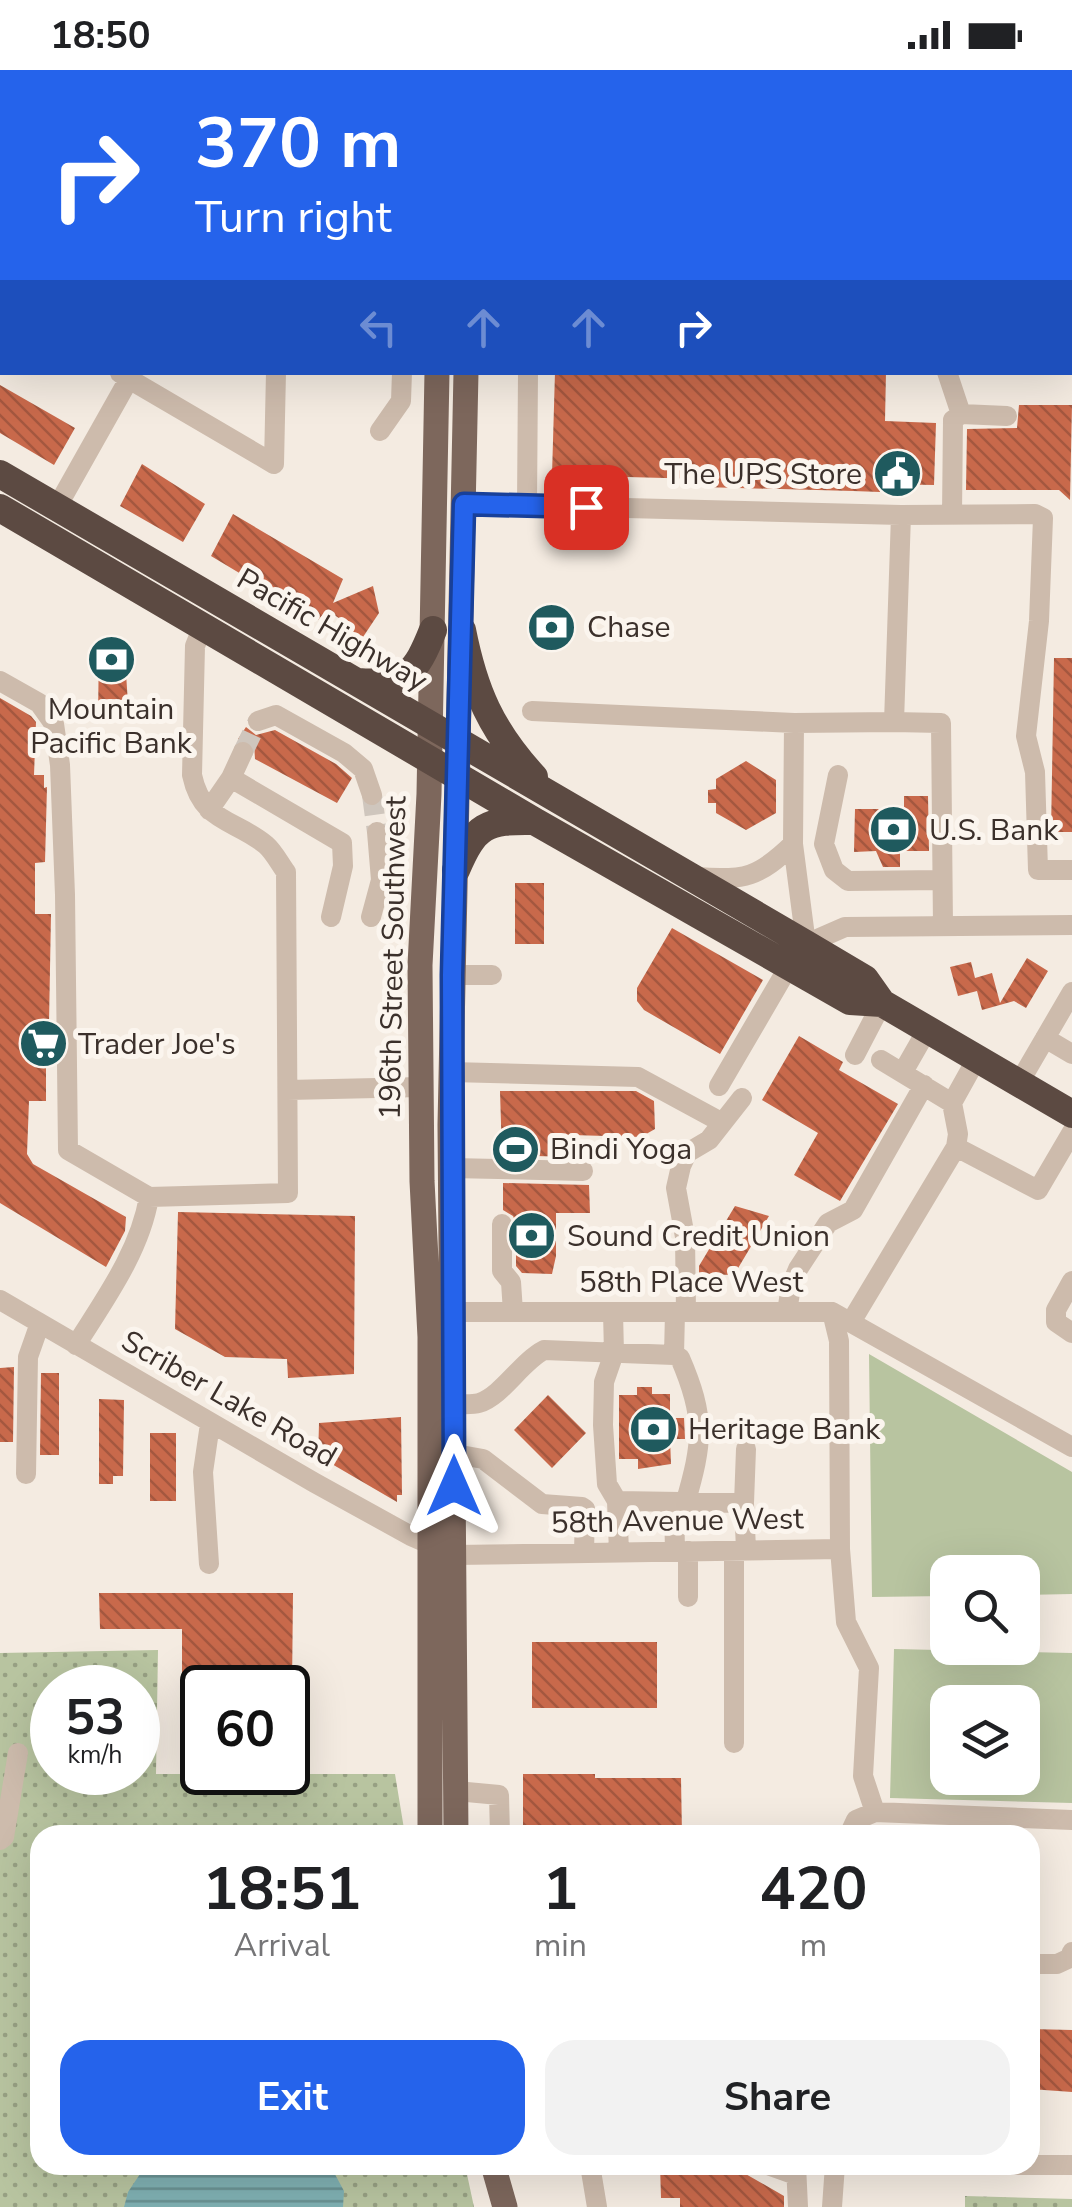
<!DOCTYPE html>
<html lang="en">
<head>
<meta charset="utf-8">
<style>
  :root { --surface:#fff; --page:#f2f2f2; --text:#202124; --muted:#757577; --accent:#2563eb }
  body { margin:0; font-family:"Nunito Sans",sans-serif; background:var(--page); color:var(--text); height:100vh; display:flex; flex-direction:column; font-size:38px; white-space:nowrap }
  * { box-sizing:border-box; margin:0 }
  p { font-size:32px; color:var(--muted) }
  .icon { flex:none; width:55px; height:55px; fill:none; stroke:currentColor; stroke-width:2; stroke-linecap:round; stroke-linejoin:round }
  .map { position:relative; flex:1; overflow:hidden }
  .sheet { position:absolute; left:30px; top:1755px; width:1010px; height:350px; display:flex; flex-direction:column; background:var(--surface); border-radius:30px; box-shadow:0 10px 40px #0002 }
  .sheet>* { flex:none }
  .hud { position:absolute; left:0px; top:0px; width:1072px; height:305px; box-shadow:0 10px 40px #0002; background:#2563eb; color:#fff; overflow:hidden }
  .fabs { position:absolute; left:930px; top:1485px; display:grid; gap:20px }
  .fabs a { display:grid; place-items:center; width:110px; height:110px; border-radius:20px; background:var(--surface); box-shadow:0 10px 40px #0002; font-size:50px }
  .speed { position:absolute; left:30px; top:1595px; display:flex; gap:20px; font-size:50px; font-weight:700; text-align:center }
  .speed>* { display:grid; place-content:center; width:130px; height:130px; border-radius:50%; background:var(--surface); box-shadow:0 10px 40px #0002; line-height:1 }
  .speed small { font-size:25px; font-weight:400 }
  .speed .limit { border:5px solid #111; border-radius:15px; background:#fff; color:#111 }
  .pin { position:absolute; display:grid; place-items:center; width:85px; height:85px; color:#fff; margin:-42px; border-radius:20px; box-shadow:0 5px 15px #0006 }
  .me { position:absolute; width:110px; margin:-55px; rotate:0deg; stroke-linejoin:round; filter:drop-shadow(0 0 8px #0008) }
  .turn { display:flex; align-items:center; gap:35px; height:210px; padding:0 30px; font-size:45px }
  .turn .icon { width:130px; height:130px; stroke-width:2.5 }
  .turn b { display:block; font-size:70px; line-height:85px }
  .lanes { display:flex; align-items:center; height:95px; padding:0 30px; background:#0003; justify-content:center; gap:50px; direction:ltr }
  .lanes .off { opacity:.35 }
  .eta { display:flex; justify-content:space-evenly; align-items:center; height:170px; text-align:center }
  .eta b { font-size:60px; font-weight:700; line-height:70px }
  .primary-button { display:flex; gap:20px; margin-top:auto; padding:20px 30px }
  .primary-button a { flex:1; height:115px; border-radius:30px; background:var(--accent); color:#fff; font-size:40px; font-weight:700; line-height:115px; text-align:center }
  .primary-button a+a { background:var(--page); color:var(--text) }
  .status { display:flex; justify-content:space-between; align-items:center; height:70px; padding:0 50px; background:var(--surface); direction:ltr }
  .status svg { height:28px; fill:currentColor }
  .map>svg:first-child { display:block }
  .grass { fill:#b8c4a0; fill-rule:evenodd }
  .park { fill:url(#park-dots); fill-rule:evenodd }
  .water { fill:url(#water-rules) }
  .building { fill:url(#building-back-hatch) }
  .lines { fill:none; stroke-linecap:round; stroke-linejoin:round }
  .minor-tunnel { stroke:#cfc6bd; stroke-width:20; stroke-dasharray:20 10; stroke-linecap:butt }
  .minor { stroke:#cdbbac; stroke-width:20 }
  .major { stroke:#7d675c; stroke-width:25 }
  .highway { stroke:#5c4a42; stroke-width:28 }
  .route-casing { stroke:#184099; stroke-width:25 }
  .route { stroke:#2563eb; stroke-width:18 }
  .labels { text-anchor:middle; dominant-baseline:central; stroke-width:10; stroke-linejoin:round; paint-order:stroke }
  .poi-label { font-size:30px; fill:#3b302b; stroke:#fbf5ee; text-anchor:start }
  .street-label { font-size:30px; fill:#3b302b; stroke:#fbf5ee }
</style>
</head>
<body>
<div class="status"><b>18:50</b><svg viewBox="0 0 49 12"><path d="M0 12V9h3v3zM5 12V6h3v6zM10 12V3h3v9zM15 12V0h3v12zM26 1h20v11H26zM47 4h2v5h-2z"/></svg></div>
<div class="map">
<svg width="1072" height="2137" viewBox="0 0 1072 2137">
  <defs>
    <pattern id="park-dots" width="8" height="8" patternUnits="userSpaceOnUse" patternTransform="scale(2.5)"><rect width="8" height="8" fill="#b8c4a0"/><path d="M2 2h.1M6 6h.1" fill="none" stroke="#97a083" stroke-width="1.8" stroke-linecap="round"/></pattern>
    <pattern id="water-rules" width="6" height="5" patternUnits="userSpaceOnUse" patternTransform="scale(2.5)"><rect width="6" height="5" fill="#7fb0b2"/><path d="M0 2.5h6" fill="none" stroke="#699091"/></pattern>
    <pattern id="building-back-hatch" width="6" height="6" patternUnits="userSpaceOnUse" patternTransform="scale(2.5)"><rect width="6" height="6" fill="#c8694b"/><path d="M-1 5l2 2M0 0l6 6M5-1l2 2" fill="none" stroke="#a4573f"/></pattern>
  </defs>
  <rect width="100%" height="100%" fill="#f4ebe1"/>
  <path class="grass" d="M869,1284L1072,1402V1524L1023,1525L1022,1502H948L947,1526L872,1527Z
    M894,1579L1072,1583V1733L890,1728ZM948,1632H1022V1708H948Z"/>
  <path class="park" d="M158,1580L156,1704H395L405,1765H40V2095H465L474,2137H0V1583ZM52,1618H138V1702H52Z
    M965,2126L1072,2129V2137H965Z"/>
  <path class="water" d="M146,2095H330L344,2121L343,2137H124L128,2122Z"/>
  <path class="building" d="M555,302H886L885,351L936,353L934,415L880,414V422L853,421L702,417V409L552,405Z
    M0,315L75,358L54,395L0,363Z
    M1019,335H1072L1070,430L1059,420H966L967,359L1017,358Z
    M142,394L205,434L183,472L120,436Z
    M233,444L343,509L333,533L373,516L379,543L361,570L348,559L349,555L327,540L318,550L211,486Z
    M99,572H124L128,634L140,635V650L98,649Z
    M1054,588H1072V762H1051Z
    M0,628L31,646L36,652L34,705H44V718L47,717L45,792L35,793V844H51L49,954H53V995H46V1031H29L27,1084L33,1094L126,1147L125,1161L106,1197L0,1133Z
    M246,657L256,665L275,660L336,694L352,708L337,733L255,689L254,673L248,669H238Z
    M746,691L776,710V743L746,760L716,743V733H708V720L716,719V709Z
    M904,726H928L929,781H900V797H883L876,781L854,782L855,739H904Z
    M515,813H544V874H515Z
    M672,858L763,910L720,984L644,940L637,931V918Z
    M1027,888L1048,901L1026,938L1014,931L982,940L977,921L958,926L950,897L971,892L975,908L992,903L1000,933Z
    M799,966L843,992L839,1000L898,1034L840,1131L794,1105L818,1063L762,1030Z
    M500,1021H636L654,1031L655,1059L641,1067L571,1065L572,1087L502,1085Z
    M503,1113L589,1115L590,1143H556V1186L552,1204L522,1203L516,1196V1153L513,1146L503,1140Z
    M735,1136L769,1146L734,1205L699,1204V1196Z
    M178,1142L355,1146L354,1304L288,1308L287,1289L225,1287L175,1259Z
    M14,1297L13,1372H0V1298Z
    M41,1303H59V1385H40Z
    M637,1317H652V1324H670V1348H684L685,1369H670L671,1394L638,1399V1389H619V1325H637Z
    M548,1325L586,1363L552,1398L514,1360Z
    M99,1329L124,1330L123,1406H113V1414H99Z
    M401,1347L402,1425H397V1432L325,1390L318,1391L319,1353Z
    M150,1363H176V1431H150Z
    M99,1523H293L292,1618H202V1682H182V1559H100Z
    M532,1572H657V1638H532Z
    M523,1704H595V1708H681L682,1765H523Z
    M1030,1959L1072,1960V2022L1030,2019Z
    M660,2095H730L784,2126V2137H680V2128H661Z"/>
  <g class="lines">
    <path class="minor-tunnel" d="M243,682L258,651
      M372,725L377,762"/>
    <path class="minor" d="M361,0V2
      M741,0V2
      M793,0V2
      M904,2V0
      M0,230L2,232
      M947,302L961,344
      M129,309L274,394L276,302
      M380,361L401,331L402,302
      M464,434L901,445L894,652L941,653L943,856
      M527,435L528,302
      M57,437L129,309L120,303
      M901,445L1035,444L1043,448L1039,551L1026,666L1035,702L1038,800H1072
      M952,445L953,350L961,344L1007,346
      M0,611L39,633L54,654L60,695L65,825L68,1080L149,1127L288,1123L286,802C280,794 274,782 266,775C235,749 202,753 192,705L195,576L203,556
      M532,641L794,653
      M258,651L276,645L344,683L363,699L372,725
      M894,652L794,653L793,774L806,874L845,857L1072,855
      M838,705L824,774L834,800L848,811L942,810
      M231,708L243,682
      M209,740L231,708L342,773L343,796L331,847
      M697,807C745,811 759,807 793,774
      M371,847L381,810L377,762
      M452,905H492
      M1045,968L1072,984
      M855,985L882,933
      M881,990L952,1033L977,988
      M451,1002L638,1007L721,1052
      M903,1002L927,960
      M1019,1013L1072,922
      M719,1016L789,896
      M288,1020L421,1017
      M956,1077L1038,1120L1072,1062
      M451,1098L583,1101
      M502,1154V1201L511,1212L513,1242
      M1072,1211L1056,1240V1252L1072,1263
      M0,1230L315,1413L411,1466L455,1485L840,1479
      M454,1242H832L1072,1377
      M613,1242L614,1283L604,1312L603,1355L607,1414L617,1431L619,1482
      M675,1242L674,1285L680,1288C706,1348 703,1372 685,1434
      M686,1242L685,1167L676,1118L681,1096L687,1083L709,1070L742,1028
      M787,1242L791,1216L798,1199L828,1153L853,1140L924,1015
      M832,1242L839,1271L840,1479L846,1552L869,1598L863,1706L875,1742L856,1750L849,1765
      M851,1252L956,1077L958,1064L952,1033
      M76,1275C105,1229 140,1181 149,1127
      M454,1334C462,1334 472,1335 479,1333C502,1326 521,1292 544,1280L674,1285
      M746,1379L744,1433L746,1480
      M455,1384L483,1389L542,1434L582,1437L585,1439L584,1483
      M26,1404L28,1287L40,1253
      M617,1431L744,1433
      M674,1435L675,1481
      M688,1481V1527
      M209,1494L203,1402L210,1354
      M734,1673V1481
      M456,1721L499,1725L500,1765
      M875,1742L1072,1750
      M0,1770L4,1767L18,1683
      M1030,1894H1057L1070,1888L1072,1882
      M590,2095L597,2137
      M768,2095L796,2105
      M796,2095L798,2137
      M901,2095H1072
      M832,2137L835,2095"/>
    <path class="major" d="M443,2V0
      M469,2V0
      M430,1765V1267L422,1111L420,895L429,724L437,302
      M456,1765L450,1055L466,302
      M493,2095L505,2137"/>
    <path class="highway" d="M0,404L806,874L865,909L882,933L1072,1044
      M0,438L534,751L850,931L882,933
      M462,560C474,621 491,660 534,707
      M358,612C406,616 416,603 433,560
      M456,800C475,755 486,750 534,751"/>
  </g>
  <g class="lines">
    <defs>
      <path id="route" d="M454,1416L452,905L464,434L586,437"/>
    </defs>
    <use href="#route" class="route-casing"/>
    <use href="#route" class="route"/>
  </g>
  <defs>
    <symbol id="civic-disc" viewBox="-11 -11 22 22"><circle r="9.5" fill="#1f5a5e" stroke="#fbf5ee"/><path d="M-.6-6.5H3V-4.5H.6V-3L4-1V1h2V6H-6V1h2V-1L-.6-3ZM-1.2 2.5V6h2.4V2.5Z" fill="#fff"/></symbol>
    <symbol id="bank-disc" viewBox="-11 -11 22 22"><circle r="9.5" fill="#1f5a5e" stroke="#fbf5ee"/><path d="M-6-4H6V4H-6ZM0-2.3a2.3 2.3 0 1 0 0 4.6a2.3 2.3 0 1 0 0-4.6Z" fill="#fff"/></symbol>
    <symbol id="supermarket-disc" viewBox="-11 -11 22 22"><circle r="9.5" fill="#1f5a5e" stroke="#fbf5ee"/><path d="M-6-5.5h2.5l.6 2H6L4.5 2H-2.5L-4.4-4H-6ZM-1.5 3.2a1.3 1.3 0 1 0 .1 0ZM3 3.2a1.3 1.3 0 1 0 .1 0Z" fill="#fff"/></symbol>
    <symbol id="stadium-disc" viewBox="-11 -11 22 22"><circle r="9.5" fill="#1f5a5e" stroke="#fbf5ee"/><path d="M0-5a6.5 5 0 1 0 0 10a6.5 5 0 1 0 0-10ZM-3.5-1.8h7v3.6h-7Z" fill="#fff"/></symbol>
  </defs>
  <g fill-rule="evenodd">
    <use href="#civic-disc" x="870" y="376" width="55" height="55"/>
    <use href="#bank-disc" x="524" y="530" width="55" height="55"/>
    <use href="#bank-disc" x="84" y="562" width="55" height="55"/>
    <use href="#bank-disc" x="866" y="732" width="55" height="55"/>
    <use href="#supermarket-disc" x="16" y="946" width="55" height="55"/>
    <use href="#stadium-disc" x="488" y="1052" width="55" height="55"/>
    <use href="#bank-disc" x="504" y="1138" width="55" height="55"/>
    <use href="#bank-disc" x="626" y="1332" width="55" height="55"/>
  </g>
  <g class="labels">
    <g class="poi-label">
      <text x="862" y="404" text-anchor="end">The UPS Store</text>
      <text x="587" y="557">Chase</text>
      <text x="111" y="639" text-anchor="middle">Mountain<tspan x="111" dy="34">Pacific Bank</tspan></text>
      <text x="929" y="760">U.S. Bank</text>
      <text x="78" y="974">Trader Joe's</text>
      <text x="550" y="1079">Bindi Yoga</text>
      <text x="567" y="1166">Sound Credit Union</text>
      <text x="688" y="1359">Heritage Bank</text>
    </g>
    <g class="street-label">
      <text transform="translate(332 560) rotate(30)">Pacific Highway</text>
      <text transform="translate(393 888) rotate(-89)">196th Street Southwest</text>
      <text x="691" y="1212">58th Place West</text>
      <text transform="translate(229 1329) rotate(30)">Scriber Lake Road</text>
      <text transform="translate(677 1451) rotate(-1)">58th Avenue West</text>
    </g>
  </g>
</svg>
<div class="fabs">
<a><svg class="icon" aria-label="search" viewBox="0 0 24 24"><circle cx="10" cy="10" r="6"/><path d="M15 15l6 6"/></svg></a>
<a><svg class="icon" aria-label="layers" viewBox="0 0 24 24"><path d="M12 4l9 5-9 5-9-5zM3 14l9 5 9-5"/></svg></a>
</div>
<div class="speed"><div>53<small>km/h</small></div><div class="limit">60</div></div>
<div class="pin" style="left:586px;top:437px;background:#d93025"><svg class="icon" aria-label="arrive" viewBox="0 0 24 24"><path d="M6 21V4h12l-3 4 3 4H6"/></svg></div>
<svg class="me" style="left:454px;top:1416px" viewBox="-20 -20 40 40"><path d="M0-17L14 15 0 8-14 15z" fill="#2563eb" stroke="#fff" stroke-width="4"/></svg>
<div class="hud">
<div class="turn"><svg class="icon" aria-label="right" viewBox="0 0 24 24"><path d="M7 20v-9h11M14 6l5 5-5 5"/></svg><div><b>370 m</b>Turn right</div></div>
<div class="lanes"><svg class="icon off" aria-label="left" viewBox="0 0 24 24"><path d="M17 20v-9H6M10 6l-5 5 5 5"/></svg><svg class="icon off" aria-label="ahead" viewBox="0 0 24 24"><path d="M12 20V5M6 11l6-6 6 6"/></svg><svg class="icon off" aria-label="ahead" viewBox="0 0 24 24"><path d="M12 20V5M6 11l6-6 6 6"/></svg><svg class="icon" aria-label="right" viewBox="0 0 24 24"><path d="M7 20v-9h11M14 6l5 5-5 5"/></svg></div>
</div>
<section class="sheet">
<div class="eta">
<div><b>18:51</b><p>Arrival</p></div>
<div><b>1</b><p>min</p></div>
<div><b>420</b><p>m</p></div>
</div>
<div class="primary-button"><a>Exit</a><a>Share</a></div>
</section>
</div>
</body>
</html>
